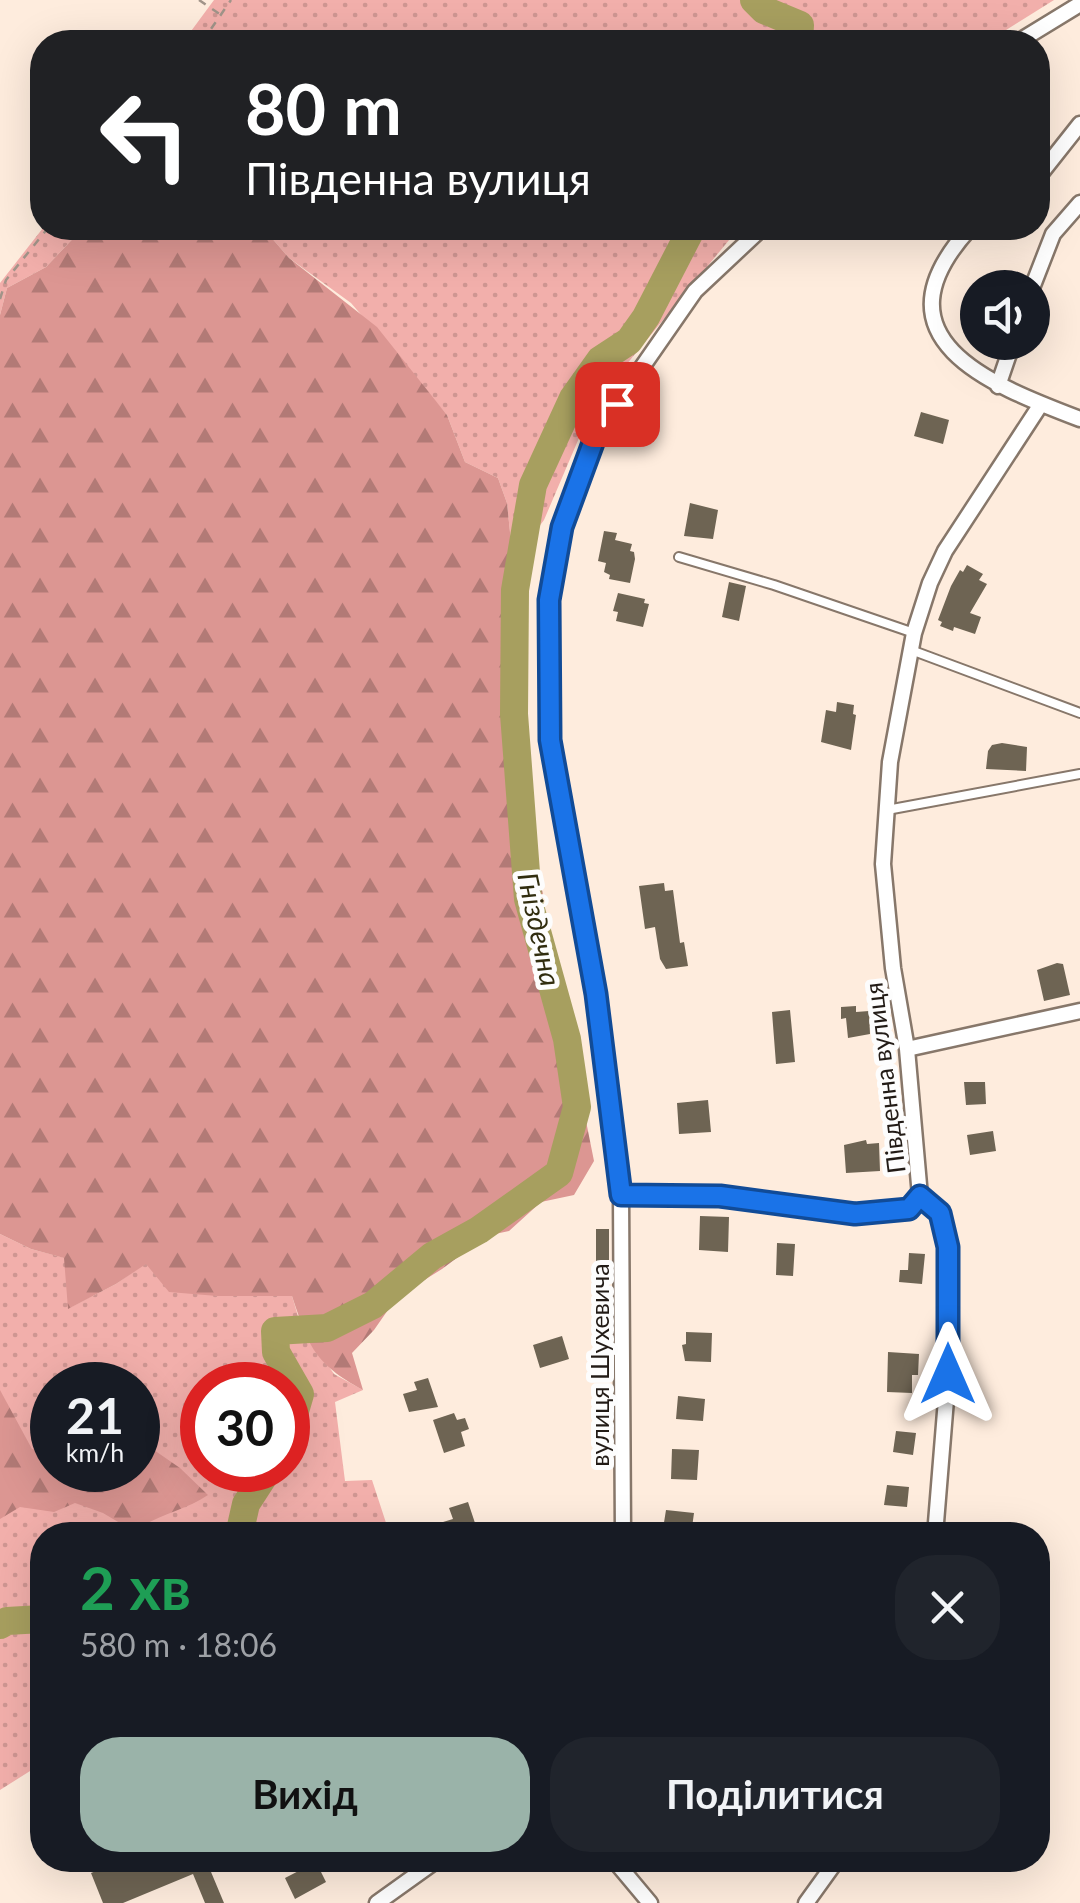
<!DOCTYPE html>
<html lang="uk">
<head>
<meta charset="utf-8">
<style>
  :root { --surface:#171b24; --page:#20242c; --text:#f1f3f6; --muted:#9ea1a6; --accent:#9ab3a9 }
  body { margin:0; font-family:Lato,sans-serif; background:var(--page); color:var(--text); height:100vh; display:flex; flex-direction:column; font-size:38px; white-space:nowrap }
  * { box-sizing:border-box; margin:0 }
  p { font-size:32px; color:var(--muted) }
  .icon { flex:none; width:55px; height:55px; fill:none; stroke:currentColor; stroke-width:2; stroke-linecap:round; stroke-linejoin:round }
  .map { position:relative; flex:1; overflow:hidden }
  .details { position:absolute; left:30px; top:1522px; width:1020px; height:350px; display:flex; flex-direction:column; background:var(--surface); border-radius:40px; box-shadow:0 10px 40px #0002 }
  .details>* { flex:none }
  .banner { position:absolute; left:30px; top:30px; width:1020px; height:210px; border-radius:40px; box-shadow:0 10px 40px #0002; background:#202124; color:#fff; overflow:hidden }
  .tools { position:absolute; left:960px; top:270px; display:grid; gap:20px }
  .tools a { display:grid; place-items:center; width:90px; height:90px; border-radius:50%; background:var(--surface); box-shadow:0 10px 40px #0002; font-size:50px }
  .speed { position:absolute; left:30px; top:1362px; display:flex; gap:20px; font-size:50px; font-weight:700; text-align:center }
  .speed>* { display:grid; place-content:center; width:130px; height:130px; border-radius:50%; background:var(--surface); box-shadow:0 10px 40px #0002; line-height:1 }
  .speed small { font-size:25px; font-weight:400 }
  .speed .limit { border:15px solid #d22; background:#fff; color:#111 }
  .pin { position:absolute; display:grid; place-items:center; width:85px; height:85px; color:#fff; margin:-42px; border-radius:20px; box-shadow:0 5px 15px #0006 }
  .me { position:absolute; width:110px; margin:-55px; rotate:0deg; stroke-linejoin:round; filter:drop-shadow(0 0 8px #0008) }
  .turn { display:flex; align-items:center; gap:35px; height:210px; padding:0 50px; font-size:45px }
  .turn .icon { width:130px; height:130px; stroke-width:2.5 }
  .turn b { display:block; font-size:70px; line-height:85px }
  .round { display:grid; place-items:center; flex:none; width:105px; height:105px; border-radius:40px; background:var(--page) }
  .headline { display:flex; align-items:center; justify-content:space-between; height:170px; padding:0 50px }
  h1 { font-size:60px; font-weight:700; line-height:75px; color:#1e9e55 }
  .cta { display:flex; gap:20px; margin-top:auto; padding:20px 50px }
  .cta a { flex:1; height:115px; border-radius:40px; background:var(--accent); color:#111; font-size:40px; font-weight:700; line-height:115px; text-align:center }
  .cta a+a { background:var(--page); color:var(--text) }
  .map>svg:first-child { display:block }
  .green { fill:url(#green-dots); fill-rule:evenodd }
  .forest { fill:url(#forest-firs) }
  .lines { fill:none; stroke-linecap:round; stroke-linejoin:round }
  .river { stroke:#a79f5f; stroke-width:28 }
  .building { fill:#6e6453 }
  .service-casing { stroke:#87776a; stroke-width:12 }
  .minor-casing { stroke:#87776a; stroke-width:19 }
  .path { stroke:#a19489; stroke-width:2.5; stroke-dasharray:8 8; stroke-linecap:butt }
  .service { stroke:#fff; stroke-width:8 }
  .minor { stroke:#fff; stroke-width:14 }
  .route-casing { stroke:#114b97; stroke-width:25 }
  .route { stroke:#1a73e8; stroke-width:18 }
  .labels { text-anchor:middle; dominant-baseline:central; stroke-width:10; stroke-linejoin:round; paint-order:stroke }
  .street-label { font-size:25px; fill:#221b16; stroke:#fdfdfd }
  .water-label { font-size:28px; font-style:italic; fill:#312d0f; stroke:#fdfdfd }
</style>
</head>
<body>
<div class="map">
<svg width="1080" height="1903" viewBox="0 0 1080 1903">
  <defs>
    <pattern id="green-dots" width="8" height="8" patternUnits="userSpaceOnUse" patternTransform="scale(2.5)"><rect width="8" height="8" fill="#f2afab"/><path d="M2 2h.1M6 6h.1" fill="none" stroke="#cf9692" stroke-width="1.8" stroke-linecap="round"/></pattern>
    <pattern id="forest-firs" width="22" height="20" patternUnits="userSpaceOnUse" patternTransform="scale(2.5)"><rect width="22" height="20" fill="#dc9692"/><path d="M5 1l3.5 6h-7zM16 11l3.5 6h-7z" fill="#b27a76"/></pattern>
  </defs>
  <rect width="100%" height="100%" fill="#feecdd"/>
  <path class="green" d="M214,0H1054L987,42H183Z
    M43,228H83L46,267L7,288L0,315V283Z
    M268,228H739L626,365L579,438L544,520L513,561L507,503L498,478L465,462L447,415L351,303L289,258L270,236Z
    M0,1234L31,1249L65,1258L69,1308L116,1284L146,1263L217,1296H292L301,1326L334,1374L363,1390L335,1402L345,1481L372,1480L390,1535H42V1774L38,1766L0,1790ZM52,1385H138V1470H52ZM202,1385H288V1470H202Z"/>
  <path class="forest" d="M83,228H268L270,236L289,258L377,327L447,415L465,462L498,478L507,503L513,561L502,652L507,782L516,826L535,863L543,894L535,937L547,971L561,986L554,1032L575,1066L594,1161L574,1195L541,1202L509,1231L486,1236L442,1269L397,1297L374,1330L352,1353L363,1390C314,1363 309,1347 292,1296H217L169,1292L146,1264L116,1284L68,1309L64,1258L31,1249L0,1234V315L7,288L46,267Z
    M0,1390L32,1449L52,1451V1470H138V1439L180,1468L208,1495C185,1511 156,1514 135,1532L103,1513L75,1503L54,1512L20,1507L0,1519Z"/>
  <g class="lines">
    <path class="river" d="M754,0L764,10L800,25L799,42
      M288,1435L300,1394L276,1352L275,1331L327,1328L373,1305L432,1256L479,1230L559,1173L577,1107L567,1039L528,899L514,714L515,590L533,485L573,398L600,360L629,341L646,317L692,228
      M239,1535L246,1504L268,1470
      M0,1625L7,1621L42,1619"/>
  </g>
  <path class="building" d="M921,412L949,420L943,444L914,436Z
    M690,503L718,510L713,539L684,536Z
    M604,531L617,533L615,540L632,544L630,551L634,552L635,559L630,583L609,579L610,575L604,572L606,563L598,561Z
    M967,565L983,574L979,580L987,584L970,613L981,617L975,634L954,627L953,631L940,626L942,622L938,620L951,586L960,570L963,572Z
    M729,582L746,586L739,621L722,617Z
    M618,593L645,599L644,603L649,604L643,627L616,621L618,612L613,611Z
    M837,702L854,705L853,714L856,715L851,750L821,742L826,710L836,712Z
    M1002,743L1027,747L1026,771L986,769L988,751L992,745Z
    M664,883L665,891L673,890L680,943L684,942L688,966L666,969L660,959L655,927L645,929L639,886Z
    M1057,963L1063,964L1070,995L1044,1001L1037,970Z
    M856,1006V1012L869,1011L870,1034L848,1038L846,1018L841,1019V1007Z
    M790,1010L795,1062L776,1064L772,1012Z
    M964,1082H985L986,1104L966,1105Z
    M708,1100L711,1132L679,1134L677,1103Z
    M993,1131L996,1151L970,1155L967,1135Z
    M866,1140L867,1144L879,1143L880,1171L846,1173L844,1145Z
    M700,1216L729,1217L728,1252L699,1250Z
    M596,1229H609V1272H596Z
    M777,1243L795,1244L793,1276L776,1275Z
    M909,1253L925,1254L922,1284L899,1282L900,1270H908Z
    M686,1332L712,1333L711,1362L685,1361L682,1345L686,1344Z
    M562,1336L569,1359L540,1368L533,1345Z
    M888,1352L919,1354L918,1375H912V1393L887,1392Z
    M428,1378L438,1407L409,1412L403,1394L417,1390L414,1382Z
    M678,1396L705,1399L703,1421L676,1419Z
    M454,1413L457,1420L465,1418L469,1429L461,1432L465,1446L444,1453L433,1420Z
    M896,1431L916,1433L913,1455L893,1452Z
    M672,1449L699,1450L697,1480L671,1479Z
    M887,1485L909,1487L907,1507L884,1505Z
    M468,1502L479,1535H447L443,1522L453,1519L449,1508Z
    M666,1510L694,1513L691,1535H662Z
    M124,1860H206L224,1903H205L193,1874L123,1903H103L91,1873Z
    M316,1862L326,1882L295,1899L285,1878Z"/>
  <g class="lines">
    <defs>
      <path id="service" d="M679,557L774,585L914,633
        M911,650L1080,713
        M887,810L1080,774"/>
      <path id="minor" d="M1018,42L1080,4
        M1038,177L1080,124
        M970,228C870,338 988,384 1080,419
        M1032,288L1053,234L1080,203
        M998,386L1013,342
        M907,1049L1080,1011
        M621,1195H720L855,1214L909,1209L920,1196L907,1049L893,968L883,864L890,762L914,633L930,583L945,551L1041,404
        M920,1196L940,1213L947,1247L948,1375L935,1535
        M623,1535L621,1195L596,994L550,739L549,600L562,527L597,432L695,291L762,228
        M614,1860L650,1903
        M377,1903L437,1860
        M806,1903L837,1860"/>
    </defs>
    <use href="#service" class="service-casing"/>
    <use href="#minor" class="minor-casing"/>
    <path class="path" d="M199,0L221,15
      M202,42L231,0
      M0,299L6,280L48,228"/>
    <use href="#service" class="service"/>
    <use href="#minor" class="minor"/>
  </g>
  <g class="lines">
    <defs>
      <path id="route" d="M617,404L597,432L562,527L549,600L550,740L596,994L621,1195L720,1196L855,1214L909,1209L920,1196L940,1213L948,1247V1374"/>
    </defs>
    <use href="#route" class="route-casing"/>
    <use href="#route" class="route"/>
  </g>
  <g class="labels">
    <g class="street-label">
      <text transform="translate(884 1078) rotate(-97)">Південна вулиця</text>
      <text transform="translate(599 1365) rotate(-90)">вулиця Шухевича</text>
    </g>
    <g class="water-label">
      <text transform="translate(540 929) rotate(78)">Гніздечна</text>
    </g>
  </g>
</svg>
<div class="tools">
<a><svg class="icon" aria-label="sound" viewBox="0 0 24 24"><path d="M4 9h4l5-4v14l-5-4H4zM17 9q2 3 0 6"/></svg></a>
</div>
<div class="speed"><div>21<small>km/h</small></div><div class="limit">30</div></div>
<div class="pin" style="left:617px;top:404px;background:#d93025"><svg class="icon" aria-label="arrive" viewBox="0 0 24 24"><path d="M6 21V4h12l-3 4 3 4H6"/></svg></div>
<svg class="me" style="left:948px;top:1374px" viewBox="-20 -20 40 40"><path d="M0-17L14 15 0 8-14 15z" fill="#1a73e8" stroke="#fff" stroke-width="4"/></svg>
<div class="banner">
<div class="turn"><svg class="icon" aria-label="left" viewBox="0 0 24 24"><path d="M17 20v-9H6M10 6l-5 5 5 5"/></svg><div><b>80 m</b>Південна вулиця</div></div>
</div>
<section class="details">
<div class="headline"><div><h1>2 хв</h1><p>580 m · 18:06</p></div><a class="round"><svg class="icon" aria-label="close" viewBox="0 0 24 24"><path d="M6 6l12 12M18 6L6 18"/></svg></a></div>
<div class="cta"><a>Вихід</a><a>Поділитися</a></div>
</section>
</div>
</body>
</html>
